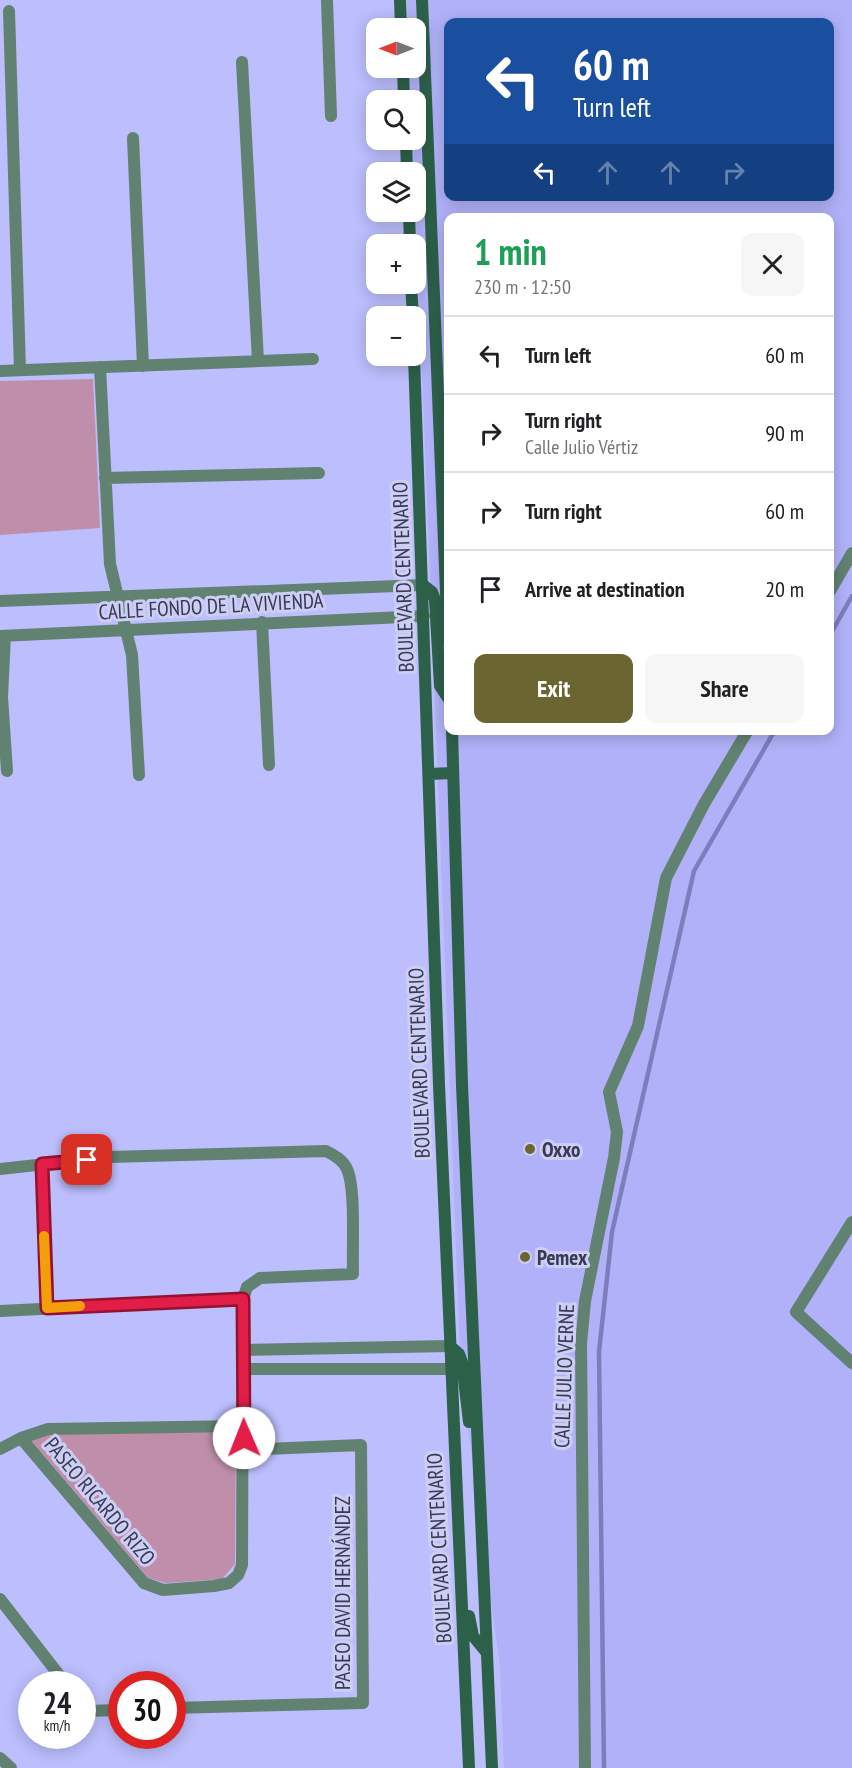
<!DOCTYPE html>
<html lang="en">
<head>
<meta charset="utf-8">
<style>
  :root { --surface:#fff; --page:#f6f6f6; --text:#202124; --muted:#757577; --line:#e0e0e0; --accent:#6b6531 }
  body { margin:0; font-family:"PT Sans Narrow",sans-serif; background:var(--page); color:var(--text); height:100vh; display:flex; flex-direction:column; font-size:22px; white-space:nowrap }
  * { box-sizing:border-box; margin:0 }
  p { font-size:20px; color:var(--muted) }
  .icon { flex:none; width:33px; height:33px; fill:none; stroke:currentColor; stroke-width:2; stroke-linecap:round; stroke-linejoin:round }
  .map { position:relative; flex:1; overflow:hidden }
  .details { position:absolute; left:444px; top:213px; width:390px; height:522px; display:flex; flex-direction:column; background:var(--surface); border-radius:12px; box-shadow:0 3px 15px #0003 }
  .details>* { flex:none }
  .top-card { position:absolute; left:444px; top:18px; width:390px; height:183px; border-radius:12px; box-shadow:0 3px 15px #0003; background:#1a4fa0; color:#fff; overflow:hidden }
  .needle { width:39px; rotate:270deg }
  .fabs { position:absolute; left:366px; top:18px; display:grid; gap:12px }
  .fabs a { display:grid; place-items:center; width:60px; height:60px; border-radius:12px; background:var(--surface); box-shadow:0 3px 15px #0003; font-size:30px }
  .speed { position:absolute; left:18px; top:1671px; display:flex; gap:12px; font-size:30px; font-weight:700; text-align:center }
  .speed>* { display:grid; place-content:center; width:78px; height:78px; border-radius:50%; background:var(--surface); box-shadow:0 3px 15px #0003; line-height:1 }
  .speed small { font-size:15px; font-weight:400 }
  .speed .limit { border:9px solid #d22; background:#fff; color:#111 }
  .pin { position:absolute; display:grid; place-items:center; width:51px; height:51px; color:#fff; margin:-26px; border-radius:12px; box-shadow:0 3px 9px #0006 }
  .me { position:absolute; width:66px; margin:-33px; rotate:359deg; stroke-linejoin:round; filter:drop-shadow(0 0 4px #0008) }
  .turn { display:flex; align-items:center; gap:21px; height:126px; padding:0 30px; font-size:27px }
  .turn .icon { width:78px; height:78px; stroke-width:2.5 }
  .turn b { display:block; font-size:42px; line-height:51px }
  .lanes { display:flex; align-items:center; height:57px; padding:0 30px; background:#0003; justify-content:center; gap:30px; direction:ltr }
  .lanes .off { opacity:.35 }
  .round { display:grid; place-items:center; flex:none; width:63px; height:63px; border-radius:12px; background:var(--page) }
  .head { display:flex; align-items:center; justify-content:space-between; height:102px; padding:0 30px }
  h1 { font-size:36px; font-weight:600; line-height:45px; color:#1e9e55 }
  .primary-button { display:flex; gap:12px; margin-top:auto; padding:12px 30px }
  .primary-button a { flex:1; height:69px; border-radius:12px; background:var(--accent); color:#fff; font-size:24px; font-weight:600; line-height:69px; text-align:center }
  .primary-button a+a { background:var(--page); color:var(--text) }
  ul { padding:0; list-style:none }
  li { display:flex; align-items:center; gap:18px; height:78px; padding:0 30px; border-top:2px solid var(--line) }
  li div { flex:1 }
  li b { display:block; font-size:22px }
  li em { font-style:normal }
  .map>svg:first-child { display:block }
  .built { fill:#b0b1f8; fill-rule:evenodd }
  .green { fill:#be8eaa }
  .lines { fill:none; stroke-linecap:round; stroke-linejoin:round }
  .stream { stroke:#7d7dbe; stroke-width:4.5 }
  .minor { stroke:#618171; stroke-width:12 }
  .secondary { stroke:#2d6049; stroke-width:12 }
  .route-casing { stroke:#92132f; stroke-width:15 }
  .route { stroke:#e11d48; stroke-width:10 }
  .slow { stroke:#f59e0b; stroke-width:10 }
  .poi-dot { fill:#6b6531; stroke:#cccef4; stroke-width:2 }
  .labels { text-anchor:middle; dominant-baseline:central; stroke-width:6; stroke-linejoin:round; paint-order:stroke }
  .street-label { font-size:21px; fill:#383952; stroke:#cccef4 }
  .poi-label { font-size:21px; font-weight:bold; fill:#383952; stroke:#cccef4; text-anchor:start }
</style>
</head>
<body>
<div class="map">
<svg width="852" height="1768" viewBox="0 0 852 1768">
  <rect width="100%" height="100%" fill="#bcbefd"/>
  <path class="built" d="M407,0H852V1768H504L500,1666L461,1376L413,140H416V100H411L410,68H416V28H408ZM448,22H830V196H448ZM448,218H830V730H448Z"/>
  <path class="green" d="M93,379L100,528L0,535V381Z
    M236,1432L235,1564L222,1579L166,1583L148,1578L30,1439L50,1434Z"/>
  <g class="lines">
    <path class="stream" d="M830,635L852,596
      M604,1768L599,1352L612,1232L694,871L775,730"/>
    <path class="minor" d="M327,0L331,116
      M9,11L20,370
      M242,62L258,361
      M133,138L143,366
      M100,367L110,564L132,655L139,775
      M0,371L313,359
      M105,478L319,473
      M830,591L852,553
      M0,601L423,585
      M262,622L269,765
      M0,636L424,616
      M5,636L2,697L7,771
      M42,1164L47,1308
      M0,1169L109,1157L326,1151C334,1155 343,1160 347,1169C356,1189 352,1249 353,1274L260,1278L247,1287L243,1299L0,1311
      M852,1222L796,1312L852,1363
      M243,1350L450,1346
      M243,1369H451
      M21,1438L144,1583L163,1590L214,1586L229,1583L238,1575L242,1565L243,1299
      M0,1449L21,1438L48,1429L244,1426
      M0,1599L66,1684
      M82,1706L86,1711L122,1710
      M172,1708L363,1703L361,1445L244,1450
      M0,1758L11,1768
      M585,1768L581,1344L585,1301L614,1158L617,1132L609,1092L638,1026L666,878L704,804L748,730"/>
    <path class="secondary" d="M400,0L401,28
      M422,0L448,641
      M403,68L404,100
      M406,140L407,172
      M409,212L410,244
      M411,284L413,316
      M414,356L439,1085L469,1768
      M423,585L432,592L435,600L440,686L448,698
      M452,730L462,1085L492,1768
      M429,774L453,773
      M450,1346L459,1354L462,1362L469,1422
      M469,1616L473,1636L487,1653"/>
  </g>
  <g class="lines">
    <defs>
      <path id="route" d="M87,1160L42,1164L47,1308L243,1299L244,1438"/>
    </defs>
    <use href="#route" class="route-casing"/>
    <use href="#route" class="route"/>
    <path class="slow" d="M44,1236L47,1308L80,1306"/>
  </g>
  <g class="poi-dot">
    <circle cx="530" cy="1149" r="6"/>
    <circle cx="525" cy="1257" r="6"/>
  </g>
  <g class="labels">
    <g class="street-label">
      <text transform="translate(403 577) rotate(-92)">BOULEVARD CENTENARIO</text>
      <text transform="translate(211 606) rotate(-3)">CALLE FONDO DE LA VIVIENDA</text>
      <text transform="translate(419 1063) rotate(-92)">BOULEVARD CENTENARIO</text>
      <text transform="translate(564 1376) rotate(-88)">CALLE JULIO VERNE</text>
      <text transform="translate(100 1501) rotate(50)">PASEO RICARDO RIZO</text>
      <text transform="translate(439 1548) rotate(-93)">BOULEVARD CENTENARIO</text>
      <text transform="translate(342 1593) rotate(-90)">PASEO DAVID HERNÁNDEZ</text>
    </g>
    <g class="poi-label">
      <text x="542" y="1149">Oxxo</text>
      <text x="537" y="1257">Pemex</text>
    </g>
  </g>
</svg>
<div class="fabs">
<a><svg class="needle" viewBox="-14 -14 28 28"><path d="M0-13l5 13h-10z" fill="#e53935"/><path d="M0 13l5-13h-10z" fill="#757577"/></svg></a>
<a><svg class="icon" aria-label="search" viewBox="0 0 24 24"><circle cx="10" cy="10" r="6"/><path d="M15 15l6 6"/></svg></a>
<a><svg class="icon" aria-label="layers" viewBox="0 0 24 24"><path d="M12 4l9 5-9 5-9-5zM3 14l9 5 9-5"/></svg></a>
<a>+</a>
<a>−</a>
</div>
<div class="speed"><div>24<small>km/h</small></div><div class="limit">30</div></div>
<div class="pin" style="left:87px;top:1160px;background:#d93025"><svg class="icon" aria-label="arrive" viewBox="0 0 24 24"><path d="M6 21V4h12l-3 4 3 4H6"/></svg></div>
<svg class="me" style="left:244px;top:1438px" viewBox="-20 -20 40 40"><circle r="19" fill="#fff"/><path d="M0-13L10 11 0 6-10 11z" fill="#e11d48"/></svg>
<div class="top-card">
<div class="turn"><svg class="icon" aria-label="left" viewBox="0 0 24 24"><path d="M17 20v-9H6M10 6l-5 5 5 5"/></svg><div><b>60 m</b>Turn left</div></div>
<div class="lanes"><svg class="icon" aria-label="left" viewBox="0 0 24 24"><path d="M17 20v-9H6M10 6l-5 5 5 5"/></svg><svg class="icon off" aria-label="ahead" viewBox="0 0 24 24"><path d="M12 20V5M6 11l6-6 6 6"/></svg><svg class="icon off" aria-label="ahead" viewBox="0 0 24 24"><path d="M12 20V5M6 11l6-6 6 6"/></svg><svg class="icon off" aria-label="right" viewBox="0 0 24 24"><path d="M7 20v-9h11M14 6l5 5-5 5"/></svg></div>
</div>
<section class="details">
<div class="head"><div><h1>1 min</h1><p>230 m · 12:50</p></div><a class="round"><svg class="icon" aria-label="close" viewBox="0 0 24 24"><path d="M6 6l12 12M18 6L6 18"/></svg></a></div>
<ul>
<li><svg class="icon" aria-label="left" viewBox="0 0 24 24"><path d="M17 20v-9H6M10 6l-5 5 5 5"/></svg><div><b>Turn left</b></div><em>60 m</em></li>
<li><svg class="icon" aria-label="right" viewBox="0 0 24 24"><path d="M7 20v-9h11M14 6l5 5-5 5"/></svg><div><b>Turn right</b><p>Calle Julio Vértiz</p></div><em>90 m</em></li>
<li><svg class="icon" aria-label="right" viewBox="0 0 24 24"><path d="M7 20v-9h11M14 6l5 5-5 5"/></svg><div><b>Turn right</b></div><em>60 m</em></li>
<li><svg class="icon" aria-label="arrive" viewBox="0 0 24 24"><path d="M6 21V4h12l-3 4 3 4H6"/></svg><div><b>Arrive at destination</b></div><em>20 m</em></li>
</ul>
<div class="primary-button"><a>Exit</a><a>Share</a></div>
</section>
</div>
</body>
</html>
